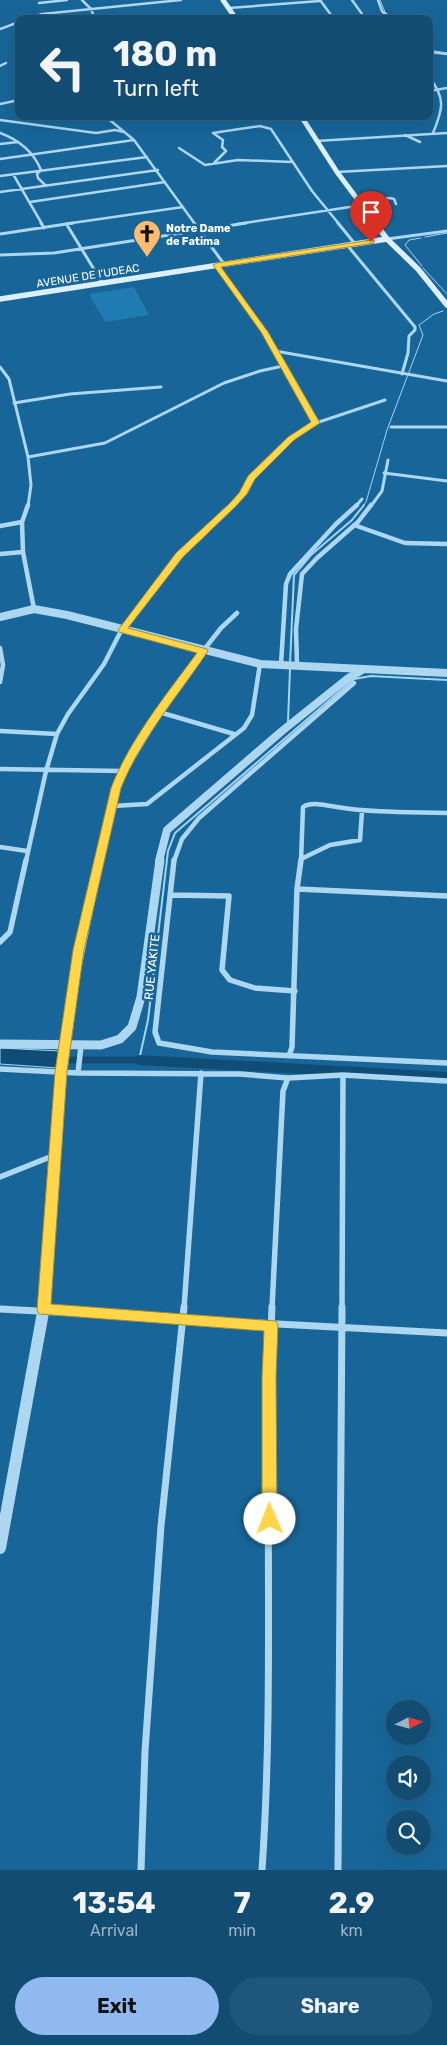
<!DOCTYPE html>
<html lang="en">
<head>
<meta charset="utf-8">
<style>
  :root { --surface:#124c73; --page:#1f567b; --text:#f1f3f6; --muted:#9cb4c4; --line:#316385; --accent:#90b9f0 }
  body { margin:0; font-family:Rubik,sans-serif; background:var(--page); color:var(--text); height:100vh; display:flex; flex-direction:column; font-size:19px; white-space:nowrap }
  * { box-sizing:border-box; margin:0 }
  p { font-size:16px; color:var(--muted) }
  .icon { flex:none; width:28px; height:28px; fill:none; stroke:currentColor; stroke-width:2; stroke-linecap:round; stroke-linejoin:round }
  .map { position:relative; height:1870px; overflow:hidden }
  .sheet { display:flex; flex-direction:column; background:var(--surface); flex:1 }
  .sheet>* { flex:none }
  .hud { position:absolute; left:15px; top:15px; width:418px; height:105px; border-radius:10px; box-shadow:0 5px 20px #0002,0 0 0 1px var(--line); background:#124c73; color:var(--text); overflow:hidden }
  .needle { width:32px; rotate:84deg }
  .controls { position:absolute; left:386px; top:1700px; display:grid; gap:10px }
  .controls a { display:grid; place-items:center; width:45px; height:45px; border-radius:50%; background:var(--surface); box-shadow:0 5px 20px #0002,0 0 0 1px var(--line); font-size:25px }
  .pin { position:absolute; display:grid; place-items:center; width:42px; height:42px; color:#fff; margin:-51px -21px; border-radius:50% 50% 50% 0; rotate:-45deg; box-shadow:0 0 5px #0007 }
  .pin .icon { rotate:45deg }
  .me { position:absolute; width:55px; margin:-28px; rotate:359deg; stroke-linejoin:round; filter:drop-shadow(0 0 4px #0008) }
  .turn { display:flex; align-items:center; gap:18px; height:105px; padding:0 15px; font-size:22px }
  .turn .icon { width:65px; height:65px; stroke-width:2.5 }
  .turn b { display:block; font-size:35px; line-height:42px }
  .eta { display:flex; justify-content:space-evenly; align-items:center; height:85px; text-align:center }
  .eta b { font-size:30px; font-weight:700; line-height:35px }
  .action { display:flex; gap:10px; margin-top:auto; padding:10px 15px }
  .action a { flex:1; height:58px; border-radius:30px; background:var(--accent); color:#111; font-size:20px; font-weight:700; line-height:58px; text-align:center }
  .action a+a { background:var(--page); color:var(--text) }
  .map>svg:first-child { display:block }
  .green { fill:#217bb3 }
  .water { fill:#104d76; stroke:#a0d5f4 }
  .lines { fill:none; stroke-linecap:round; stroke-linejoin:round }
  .stream-far1 { stroke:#a0d5f4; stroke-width:1 }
  .stream { stroke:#a0d5f4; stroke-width:2 }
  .canal { stroke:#104d76; stroke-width:7 }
  .river { fill:#104d76; fill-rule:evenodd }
  .minor-far4 { stroke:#add7f1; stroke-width:2.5 }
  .minor-far3 { stroke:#add7f1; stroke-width:3 }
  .minor-far2 { stroke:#add7f1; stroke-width:4.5 }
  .minor-far1 { stroke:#add7f1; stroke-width:5.5 }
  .minor { stroke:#add7f1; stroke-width:7 }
  .tertiary-far2 { stroke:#add7f1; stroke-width:8 }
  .tertiary-far1 { stroke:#add7f1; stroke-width:9 }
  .tertiary { stroke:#add7f1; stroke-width:12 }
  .secondary-far1 { stroke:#dbeffc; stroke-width:5 }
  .secondary { stroke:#dbeffc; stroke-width:5.5 }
  .route { fill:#ffd54a; stroke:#a68a30 }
  .labels { text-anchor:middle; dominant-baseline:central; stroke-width:5; stroke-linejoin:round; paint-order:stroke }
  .far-poi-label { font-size:11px; font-weight:bold; fill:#fff; stroke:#186699; text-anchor:start }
  .far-street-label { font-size:11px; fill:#fff; stroke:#186699 }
  .street-label { font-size:12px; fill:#fff; stroke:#186699 }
</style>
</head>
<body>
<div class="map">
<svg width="447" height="1870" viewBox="0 0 447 1870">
  <rect width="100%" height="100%" fill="#186699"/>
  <path class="green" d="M134,287L149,315L105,322L89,294Z"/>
  <path class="water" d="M0,1048L60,1051L58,1068L0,1064Z"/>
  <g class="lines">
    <path class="stream-far1" d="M380,0L385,12L393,19
      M429,50L447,53
      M425,237L447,233
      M421,238L409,240L405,245L422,266
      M423,268L447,294
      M363,506L366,502L387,430L423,335L419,325L434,314L443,311"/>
    <path class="stream" d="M290,664L294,575L311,555L352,520L364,505
      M288,722L290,669
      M139,1060L148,1020L168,851L175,833L354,679L371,676L447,680"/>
    <path class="canal" d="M60,1060H139"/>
    <path class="river" d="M139,1055L447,1072V1082L139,1065L135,1063L133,1060L135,1057Z"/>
    <path class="minor-far4" d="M82,0L91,9L95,19
      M320,0L334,19
      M352,0L362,14L360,19
      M378,0L382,11L390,19
      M39,3L67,0
      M229,8L320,1
      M28,19L42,14L181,0
      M0,29L19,22
      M429,52L447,54
      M0,66L6,63
      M429,77C446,98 443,109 433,133
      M429,91L447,88
      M0,104L19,100
      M105,116L134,140L195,224
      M0,120L96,133L115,130L124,132
      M0,133C19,140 33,151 41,170L37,174L38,178L46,186
      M405,135L420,142
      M316,141L447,133
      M0,144L18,142
      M179,148L205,165L238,160L293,162
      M0,159L134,140
      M214,163L226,151L222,147L223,140L213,133L260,126L271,129L312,191L339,224
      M337,172L447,166
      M13,174L42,224
      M0,176L147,157
      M0,192L158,170
      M360,201L390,198L394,199L396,204
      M30,202L165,182
      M65,224L183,207
      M238,224L363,205"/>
    <path class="minor-far3" d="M41,223L44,228
      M194,223L224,264
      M338,223L355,244
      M67,225L103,284
      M0,234L73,223
      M387,239L447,231
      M347,245L415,327V330L409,336L408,353L402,374
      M0,255L54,253L246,223
      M217,265L264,332L316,423
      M275,351L447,381
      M0,367L9,379L28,457L31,485L28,506
      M14,403L70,394L161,387
      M391,427H447
      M28,457L105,443L224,383L260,371L283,366
      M384,473L447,481
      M232,506L243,494L251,478L291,439L316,423L385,400
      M356,506L362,499
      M371,506L382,491L388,460"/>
    <path class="minor-far2" d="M28,505L22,522L23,552L34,609
      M354,525L405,543L447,544
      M0,526L22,522
      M0,554L23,552
      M0,648L3,665L0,682
      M203,651L221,628L237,613
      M281,664L286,584L290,574L336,524L357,505
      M297,665L296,629L302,574L317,558L358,522L371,505
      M159,712L234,734
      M0,731L57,734
      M0,769L123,771
      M113,806L147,804L244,728L252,715L260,664
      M0,847L27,851
      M301,859L330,845L360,840L362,811
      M26,861L46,771L57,734L68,714L104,664L122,629L180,555L233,505
      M174,861L182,839L199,818L354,683
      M301,861L303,807C312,801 327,806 337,807C374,813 410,812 447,813"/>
    <path class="minor-far1" d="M174,860L155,1032L159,1043L212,1052L447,1063
      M297,889L447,896
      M170,895L229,896L222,970L230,980L255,988L295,991
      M0,942L10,932L26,860
      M289,1056L292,1047L297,889L301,860
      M0,1069L78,1073L240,1074L288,1078L343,1075L447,1081
      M78,1073L81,1046
      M0,1177L55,1155
      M184,1308L201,1073
      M272,1308L283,1091L288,1078
      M342,1308L343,1075"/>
    <path class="minor" d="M0,1309L447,1333
      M141,1870L145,1751L161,1526L184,1307
      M262,1870C275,1682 263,1494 272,1307
      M338,1870L342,1307"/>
    <path class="tertiary-far2" d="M0,617L34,609L67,615L260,664L447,673
      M99,861L116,788L123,771L159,712L203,651
      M159,861L167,830L282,731L347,679L362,670"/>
    <path class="tertiary-far1" d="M0,1044L101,1045L120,1039L132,1027L141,997L160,860
      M44,1308L61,1072L70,1001L99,860"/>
    <path class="tertiary" d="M0,1548L44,1307"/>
    <path class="secondary-far1" d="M223,0L236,19
      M301,116L337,172L376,224"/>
    <path class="secondary" d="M375,223L387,239L418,269L447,305
      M0,299L387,239"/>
  </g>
  <path class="route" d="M371,240H374V243L221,267L268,332L320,423L294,440L255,479L247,494L236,506L183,557L128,628L207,649L208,651C178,696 141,738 121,788L84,950L67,1072L51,1304L276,1321L278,1325L276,1377L277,1519L275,1524L270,1526L264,1524L262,1519V1377L264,1331L39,1314L37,1310L55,1072L73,950L111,788C130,739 166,695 197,653L119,632L118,630L176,553L230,503L239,493L248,476L288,437L311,422L261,332L213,265L217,263Z"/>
  <defs>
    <symbol id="church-pin" viewBox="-11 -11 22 30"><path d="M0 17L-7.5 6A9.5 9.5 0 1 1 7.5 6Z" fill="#ffbc6d" stroke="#186699"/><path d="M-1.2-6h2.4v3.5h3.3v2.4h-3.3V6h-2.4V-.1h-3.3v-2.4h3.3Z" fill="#111"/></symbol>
  </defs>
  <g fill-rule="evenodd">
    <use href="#church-pin" x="131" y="218" width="32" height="43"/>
  </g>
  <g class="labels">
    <g class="far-poi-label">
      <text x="166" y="228">Notre Dame<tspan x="166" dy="13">de Fatima</tspan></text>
    </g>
    <g class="far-street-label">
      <text transform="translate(88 276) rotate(-9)">AVENUE DE I'UDEAC</text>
    </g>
    <g class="street-label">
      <text transform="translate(152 967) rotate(-84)">RUE YAKITE</text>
    </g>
  </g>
</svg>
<div class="controls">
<a><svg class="needle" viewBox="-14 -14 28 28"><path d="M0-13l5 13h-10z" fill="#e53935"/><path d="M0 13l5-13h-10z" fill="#9cb4c4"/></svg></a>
<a><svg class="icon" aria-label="sound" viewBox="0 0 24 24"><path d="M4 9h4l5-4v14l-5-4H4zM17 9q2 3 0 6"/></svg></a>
<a><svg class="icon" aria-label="search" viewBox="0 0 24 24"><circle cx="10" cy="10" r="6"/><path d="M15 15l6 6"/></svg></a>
</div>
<div class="pin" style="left:371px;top:242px;background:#d93025"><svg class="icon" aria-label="arrive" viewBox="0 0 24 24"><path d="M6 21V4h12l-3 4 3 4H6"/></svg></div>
<svg class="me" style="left:270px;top:1519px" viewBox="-20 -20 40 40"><circle r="19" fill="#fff"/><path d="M0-13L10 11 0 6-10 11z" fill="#ffd54a"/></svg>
<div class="hud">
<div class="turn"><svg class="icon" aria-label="left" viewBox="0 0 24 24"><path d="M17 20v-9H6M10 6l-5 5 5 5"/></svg><div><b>180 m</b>Turn left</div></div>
</div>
</div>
<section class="sheet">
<div class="eta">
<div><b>13:54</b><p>Arrival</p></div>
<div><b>7</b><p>min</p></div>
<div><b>2.9</b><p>km</p></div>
</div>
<div class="action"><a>Exit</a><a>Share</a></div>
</section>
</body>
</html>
